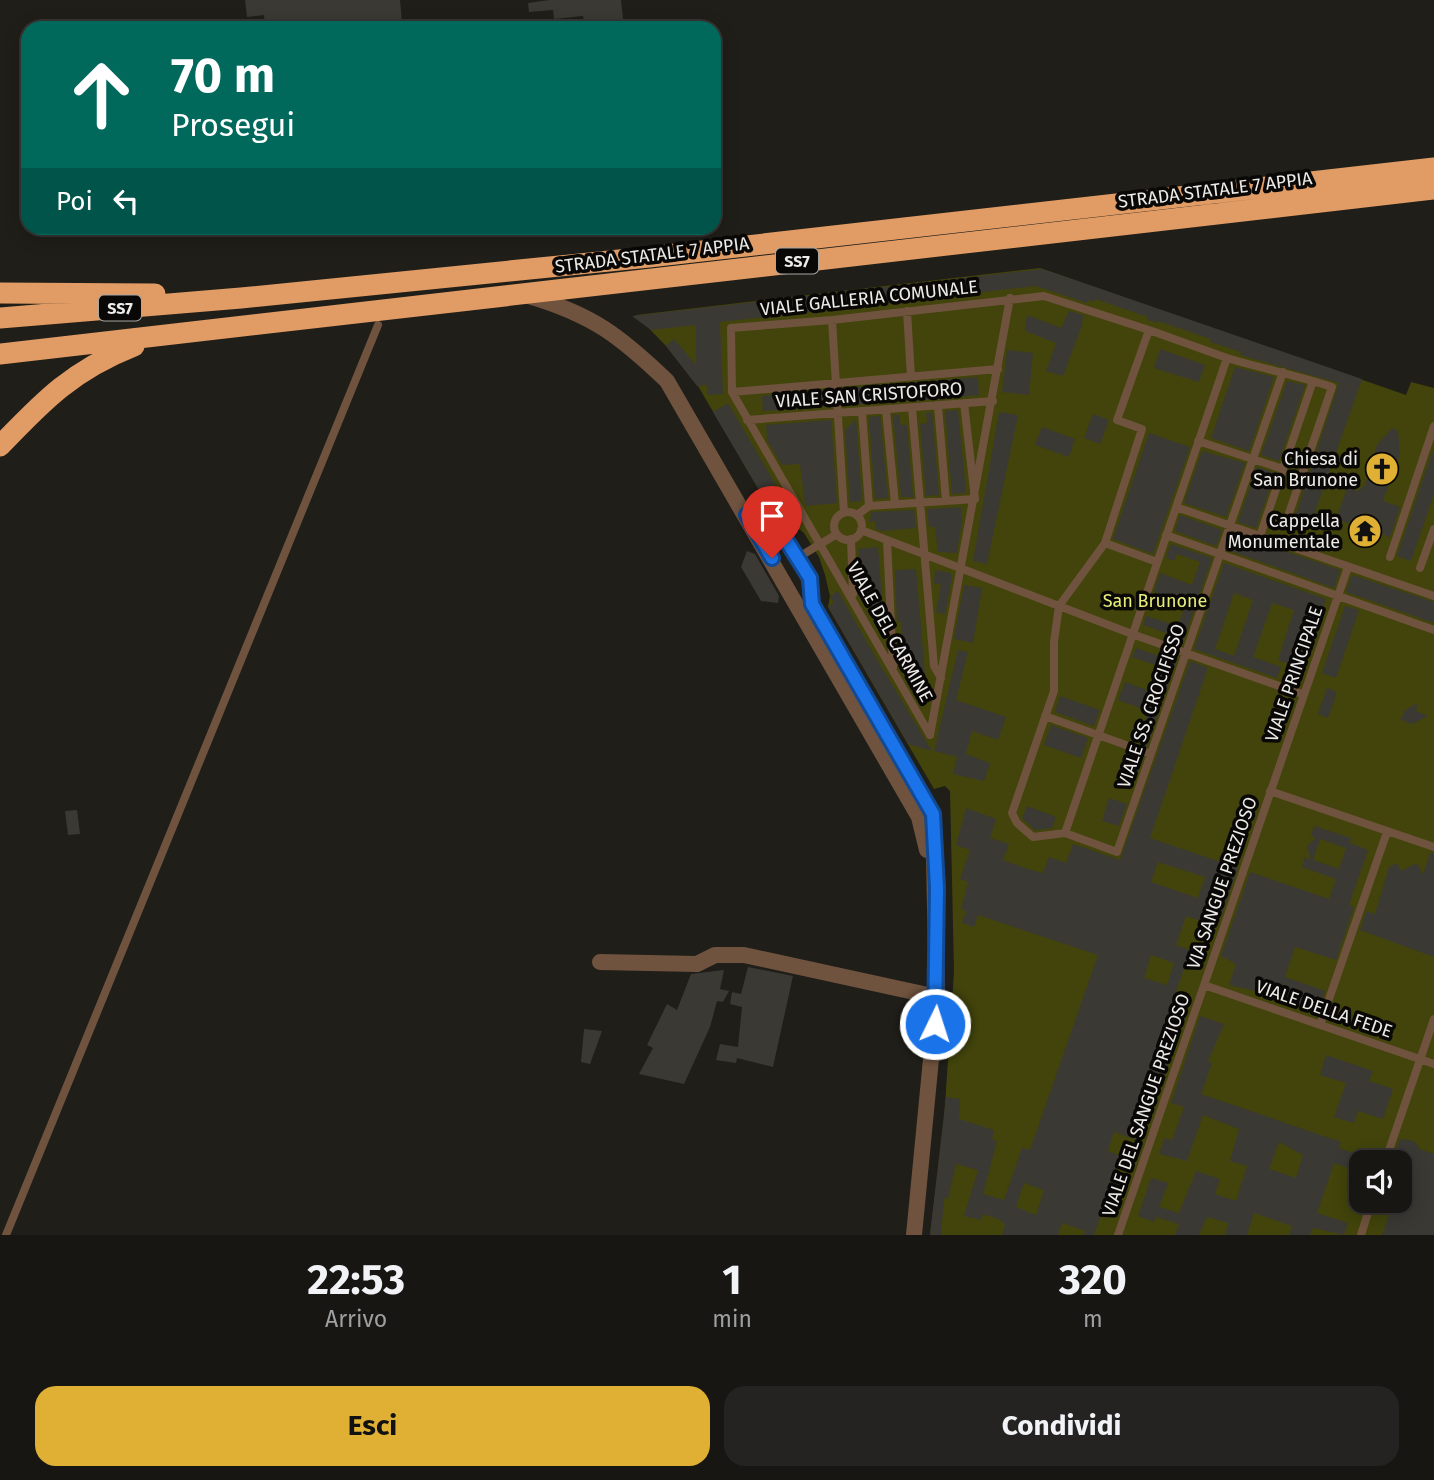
<!DOCTYPE html>
<html lang="it">
<head>
<meta charset="utf-8">
<style>
  :root { --surface:#171613; --page:#242321; --text:#f1f3f6; --muted:#9e9fa0; --line:#363533; --accent:#e0b034 }
  body { margin:0; font-family:"Fira Sans",sans-serif; background:var(--page); color:var(--text); height:100vh; display:flex; flex-direction:column; font-size:26px; white-space:nowrap }
  * { box-sizing:border-box; margin:0 }
  p { font-size:23px; color:var(--muted) }
  .icon { flex:none; width:38px; height:38px; fill:none; stroke:currentColor; stroke-width:2; stroke-linecap:round; stroke-linejoin:round }
  .map { position:relative; height:1235px; overflow:hidden }
  .sheet { display:flex; flex-direction:column; background:var(--surface); flex:1 }
  .sheet>* { flex:none }
  .banner { position:absolute; left:21px; top:21px; width:700px; height:214px; border-radius:21px; box-shadow:0 4px 18px #0003,0 0 0 2px var(--line); background:#00695c; color:#fff; overflow:hidden }
  .buttons { position:absolute; left:1349px; top:1150px; display:grid; gap:14px }
  .buttons a { display:grid; place-items:center; width:63px; height:63px; border-radius:14px; background:var(--surface); box-shadow:0 4px 18px #0003,0 0 0 2px var(--line); font-size:35px }
  .pin { position:absolute; display:grid; place-items:center; width:60px; height:60px; color:#fff; margin:-72px -30px; border-radius:50% 50% 50% 0; rotate:-45deg; box-shadow:0 0 7px #0007 }
  .pin .icon { rotate:45deg }
  .me { position:absolute; width:77px; margin:-38px; rotate:4deg; stroke-linejoin:round; filter:drop-shadow(0 0 5px #0008) }
  .turn { display:flex; align-items:center; gap:24px; height:147px; padding:0 35px; font-size:32px }
  .turn .icon { width:91px; height:91px; stroke-width:2.5 }
  .turn b { display:block; font-size:49px; line-height:60px }
  .then { display:flex; align-items:center; height:66px; padding:0 35px; background:#0003; gap:14px; font-size:26px }
  .eta { display:flex; justify-content:space-evenly; align-items:center; height:119px; text-align:center }
  .eta b { font-size:42px; font-weight:700; line-height:49px }
  .primary-button { display:flex; gap:14px; margin-top:auto; padding:14px 35px }
  .primary-button a { flex:1; height:80px; border-radius:21px; background:var(--accent); color:#111; font-size:28px; font-weight:700; line-height:80px; text-align:center }
  .primary-button a+a { background:var(--page); color:var(--text) }
  .map>svg:first-child { display:block }
  .green { fill:#42440b; fill-rule:evenodd }
  .building { fill:#3b3934; fill-rule:evenodd }
  .lines { fill:none; stroke-linecap:round; stroke-linejoin:round }
  .lane { stroke:#6f533e; stroke-width:8 }
  .street { stroke:#6f533e; stroke-width:16 }
  .highway { stroke:#e19b64; stroke-width:21 }
  .route-casing { stroke:#114b97; stroke-width:18 }
  .route { stroke:#1a73e8; stroke-width:12 }
  .labels { text-anchor:middle; dominant-baseline:central; stroke-width:7; stroke-linejoin:round; paint-order:stroke }
  .shield { fill:#090806; stroke:#a8a7a4; stroke-width:2 }
  .shield-label { font-size:16px; font-weight:bold; fill:#ecebe8 }
  .street-label { font-size:18px; fill:#ecebe8; stroke:#090806 }
  .poi-label { font-size:18px; fill:#ecebe8; stroke:#090806; text-anchor:end }
  .park-label { font-size:18px; fill:#e7ec78; stroke:#090806 }
</style>
</head>
<body>
<div class="map">
<svg width="1434" height="1235" viewBox="0 0 1434 1235">
  <rect width="100%" height="100%" fill="#1f1e19"/>
  <path class="green" d="M1040,268L1406,395L1411,382L1434,388V1235H930L944,1119L954,972L950,791L945,786L934,789L828,607L830,596L825,575L819,557L804,533L767,504L698,386L666,346L636,315ZM1362,1162H1400V1200H1362Z"/>
  <path class="building" d="M245,0H400L402,22L353,28H265L264,15L247,17Z
    M549,0H621L623,19L584,23L583,16L554,19L553,10L529,12L528,3Z
    M1043,269L1362,379L1310,526L1294,520L1339,383L1240,355L1241,352L1210,342L1211,339L1158,321L1157,323L1147,320L1148,317L1095,299L1094,302L1088,300L1087,303L1036,286L720,322L723,394L707,395V385L697,386L666,346L674,339L696,365V325L651,330L632,316Z
    M1069,311L1083,315L1082,325L1063,376L1046,371L1056,343L1025,331L1027,315L1061,328Z
    M1160,349L1205,365L1199,382L1154,368Z
    M1007,350L1033,353L1029,395L1002,392Z
    M1235,367L1274,377L1249,451L1211,438Z
    M978,377L979,395L924,400L923,391L898,393V402L851,405L850,388Z
    M1287,381L1305,385L1279,461L1261,455Z
    M830,390V399H823L824,407L763,411L762,396Z
    M728,403L780,492L765,500L713,412Z
    M958,410L966,493L952,494L945,411Z
    M932,412L939,495L926,496L920,424L927,423L926,413Z
    M999,412L1018,415L987,564L973,561Z
    M1093,414L1109,420L1100,444L1084,438Z
    M893,415H899L901,425H907L913,497H901Z
    M880,416L888,498L875,499L869,417Z
    M856,419L862,501L850,502L845,430Z
    M831,420L837,503L805,506L800,464L782,465L767,440L766,425Z
    M1042,427L1075,439L1069,457L1035,445Z
    M1392,428L1398,431L1400,454L1383,501L1400,507L1390,537L1336,519L1347,488L1358,491L1365,485L1377,445Z
    M1149,433L1190,447L1153,554L1113,539Z
    M1434,447V494L1411,561L1397,556Z
    M1202,451L1245,463L1226,517L1184,503Z
    M1257,467L1275,473L1256,528L1238,522Z
    M961,507L962,521L957,553L938,552L935,527H929L927,509Z
    M914,510L916,528L882,531L876,529L875,521L870,522L871,512Z
    M1180,515L1222,530L1216,546L1175,531Z
    M1234,534L1340,570L1334,588L1228,550Z
    M1171,544L1212,558L1184,639L1143,625L1146,616L1178,626L1186,603L1154,592L1160,573L1192,585L1200,562L1177,554L1174,561L1166,558Z
    M878,547L884,623L874,624L872,603L863,604L858,549Z
    M747,551L755,554L779,596L778,603L761,601L741,567Z
    M1224,563L1326,599L1301,668L1278,660L1294,610L1272,603L1253,657L1281,667L1277,678L1194,649ZM1234,593L1253,600L1234,656L1215,649Z
    M916,569L926,686L910,687L906,681L901,622H897L895,570Z
    M935,570L950,573L952,577L945,614L936,612L941,585L934,583Z
    M1352,575L1434,602V623L1346,592Z
    M964,585L982,588L973,643L954,639Z
    M838,591L876,658L932,751L908,744L828,607L834,603L830,596Z
    M1345,606L1359,610L1336,678L1322,673Z
    M1136,648L1176,662L1147,746L1130,739L1132,732L1139,735L1148,711L1118,700L1125,682L1155,693L1164,668L1132,657Z
    M958,650L968,652L956,700L1006,717L998,740L972,731L966,754L990,763L984,781L953,774L957,757L934,751Z
    M1190,661L1208,668L1150,838L1238,868L1221,917L1212,914L1208,923L1186,916L1176,945L1190,950L1172,1004L1188,1010L1140,1141L1114,1132L1108,1151L1121,1156L1094,1235H1083L1085,1231L1062,1223L1058,1235H1002L1005,1224L998,1219L983,1214L981,1220L964,1216L978,1170L956,1164L948,1199L944,1198L941,1235H930L946,1097L960,1099L959,1119L994,1130L992,1139L997,1141L983,1194L1004,1200L1022,1148L1030,1150L1098,955L978,915L974,927L962,923L966,911L961,909L968,882L960,879L970,850L956,845L966,808L996,819L990,838L1009,844L1003,860L1028,869L1043,873L1049,857L1066,863L1073,844L1120,860ZM1158,862L1205,877L1198,898L1151,882ZM1151,955L1174,963L1167,985L1144,978ZM1024,1183L1044,1190L1036,1215L1016,1207Z
    M1327,688L1337,692L1328,718L1318,714Z
    M1060,696L1100,710L1094,726L1055,712Z
    M1418,703L1416,711L1428,716L1412,724L1401,720L1404,711Z
    M1051,725L1088,738L1081,758L1044,745Z
    M1125,752L1143,758L1133,784L1117,779Z
    M1109,798L1127,804L1119,826L1102,821Z
    M1027,806L1056,817L1052,828L1035,830L1022,818Z
    M77,810L80,834L68,835L65,811Z
    M1314,826L1351,838L1350,843L1368,850L1349,905L1354,907L1336,960L1295,947L1285,977L1325,991L1317,1013L1264,993L1229,985L1236,964L1221,956L1250,872L1329,899L1336,879L1302,867L1305,857L1311,860L1307,846L1316,838L1311,836ZM1320,839L1346,848L1339,869L1313,860Z
    M1430,853H1434V957L1360,930L1366,911L1375,914L1389,867L1397,863L1401,871L1417,863L1423,875Z
    M748,967L793,976L773,1067L737,1058L736,1063L716,1060L720,1044L738,1047L742,1007L730,1004L732,992L741,994Z
    M724,970L720,989L729,991L723,1002L717,1001L710,1027L684,1084L639,1074L653,1048L647,1045L667,1004L677,1010L691,974Z
    M1200,1016L1224,1024L1208,1061L1212,1063L1201,1094L1341,1142L1339,1148L1362,1156V1173L1334,1163L1317,1213L1348,1223L1344,1235L1313,1228L1310,1235H1289L1292,1226L1254,1213L1247,1235H1225L1228,1223L1207,1217L1199,1235H1175L1179,1224L1156,1217L1154,1222L1138,1216L1151,1178L1168,1183L1159,1207L1179,1213L1196,1171L1220,1179L1215,1194L1236,1201L1247,1166L1230,1161L1239,1129L1203,1115L1187,1161L1159,1154L1165,1138L1172,1140L1184,1107L1171,1103ZM1279,1142L1303,1155L1296,1178L1269,1169Z
    M584,1029L602,1031L590,1064L581,1062Z
    M1326,1055L1373,1071L1369,1081L1393,1089L1383,1119L1358,1111L1354,1123L1334,1117L1346,1083L1320,1075Z
    M1400,1139L1414,1141L1420,1149L1434,1154V1235H1382L1394,1200H1400V1162H1392Z"/>
  <g class="lines">
    <path class="lane" d="M907,311L911,377
      M832,320L844,513
      M1149,330L1227,358L1065,833L1033,837L1017,823L1012,813L1054,691V642L1059,606L1105,543L1142,429L1117,420Z
      M1227,358C1263,369 1297,375 1332,387L1286,522
      M732,392L998,369
      M938,406L946,501
      M912,408L934,666L941,678
      M886,410L895,504
      M862,412L869,506
      M747,420L993,401
      M1198,441L1283,469
      M1176,507L1434,596
      M834 526a14 14 0 1 1 28 0a14 14 0 1 1-28 0Z
      M857,515L869,506L975,499L964,403
      M861,530L1132,634L1302,694
      M1166,535L1434,630
      M1260,536L1313,381
      M851,539L853,594
      M887,540L893,667
      M1105,543L1157,562
      M1390,557L1434,426
      M797,558L837,534
      M1420,568L1434,529
      M1045,716L1151,754
      M930,735L732,392L731,328L832,320L1044,296L1149,330
      M930,735L1010,298
      M1270,791L1434,847
      M1065,833L1117,852L1283,372
      M1204,985L1434,1064
      M1320,1025L1387,832
      M1385,1162L1434,1019
      M6,1235L378,325
      M1118,1235L1348,567
      M1361,1235L1372,1200"/>
    <path class="street" d="M529,296C593,315 620,336 667,381L919,817L927,850
      M747,515L781,532L809,578L812,604L933,814L937,997L914,1235
      M600,962L697,964L715,955H744L937,997"/>
    <path class="highway" d="M0,293L155,294
      M0,318L241,298L649,257L1434,168
      M0,354L1434,189
      M0,446C44,400 73,370 134,346"/>
  </g>
  <g class="lines">
    <defs>
      <path id="route" d="M772,558L747,515L781,532L810,578L812,604L933,814L937,888L935,1024"/>
    </defs>
    <use href="#route" class="route-casing"/>
    <use href="#route" class="route"/>
  </g>
  <defs>
    <symbol id="church-disc" viewBox="-11 -11 22 22"><circle r="9.5" fill="#e0b034" stroke="#090806"/><path d="M-1.2-6h2.4v3.5h3.3v2.4h-3.3V6h-2.4V-.1h-3.3v-2.4h3.3Z" fill="#111"/></symbol>
    <symbol id="temple-disc" viewBox="-11 -11 22 22"><circle r="9.5" fill="#e0b034" stroke="#090806"/><path d="M0-6L5-2H3V0L6.5 2.5H4V6H1.5V3h-3V6H-4V2.5H-6.5L-3 0V-2H-5Z" fill="#111"/></symbol>
  </defs>
  <g fill-rule="evenodd">
    <use href="#church-disc" x="1363" y="450" width="38" height="38"/>
    <use href="#temple-disc" x="1346" y="512" width="38" height="38"/>
  </g>
  <g class="labels">
    <g class="shield">
      <rect x="776" y="248.5" width="42" height="25" rx="5"/>
      <rect x="99" y="295.5" width="42" height="25" rx="5"/>
    </g>
    <g class="shield-label">
      <text x="797" y="261">SS7</text>
      <text x="120" y="308">SS7</text>
    </g>
    <g class="street-label">
      <text transform="translate(1215 190) rotate(-7)">STRADA STATALE 7 APPIA</text>
      <text transform="translate(652 255) rotate(-7)">STRADA STATALE 7 APPIA</text>
      <text transform="translate(869 298) rotate(-6)">VIALE GALLERIA COMUNALE</text>
      <text transform="translate(869 395) rotate(-4)">VIALE SAN CRISTOFORO</text>
      <text transform="translate(890 632) rotate(61)">VIALE DEL CARMINE</text>
      <text transform="translate(1294 674) rotate(-71)">VIALE PRINCIPALE</text>
      <text transform="translate(1151 706) rotate(-71)">VIALE SS. CROCIFISSO</text>
      <text transform="translate(1222 883) rotate(-71)">VIA SANGUE PREZIOSO</text>
      <text transform="translate(1324 1009) rotate(19)">VIALE DELLA FEDE</text>
      <text transform="translate(1146 1105) rotate(-71)">VIALE DEL SANGUE PREZIOSO</text>
    </g>
    <g class="poi-label">
      <text x="1358" y="459">Chiesa di<tspan x="1358" dy="21">San Brunone</tspan></text>
      <text x="1340" y="521">Cappella<tspan x="1340" dy="21">Monumentale</tspan></text>
    </g>
    <g class="park-label">
      <text x="1155" y="601">San Brunone</text>
    </g>
  </g>
</svg>
<div class="buttons">
<a><svg class="icon" aria-label="sound" viewBox="0 0 24 24"><path d="M4 9h4l5-4v14l-5-4H4zM17 9q2 3 0 6"/></svg></a>
</div>
<div class="pin" style="left:772px;top:558px;background:#d93025"><svg class="icon" aria-label="arrive" viewBox="0 0 24 24"><path d="M6 21V4h12l-3 4 3 4H6"/></svg></div>
<svg class="me" style="left:935px;top:1024px" viewBox="-20 -20 40 40"><circle r="17" fill="#1a73e8" stroke="#fff" stroke-width="3"/><path d="M0-11L8 9 0 5-8 9z" fill="#fff"/></svg>
<div class="banner">
<div class="turn"><svg class="icon" aria-label="ahead" viewBox="0 0 24 24"><path d="M12 20V5M6 11l6-6 6 6"/></svg><div><b>70 m</b>Prosegui</div></div>
<div class="then">Poi<svg class="icon" aria-label="left" viewBox="0 0 24 24"><path d="M17 20v-9H6M10 6l-5 5 5 5"/></svg></div>
</div>
</div>
<section class="sheet">
<div class="eta">
<div><b>22:53</b><p>Arrivo</p></div>
<div><b>1</b><p>min</p></div>
<div><b>320</b><p>m</p></div>
</div>
<div class="primary-button"><a>Esci</a><a>Condividi</a></div>
</section>
</body>
</html>
